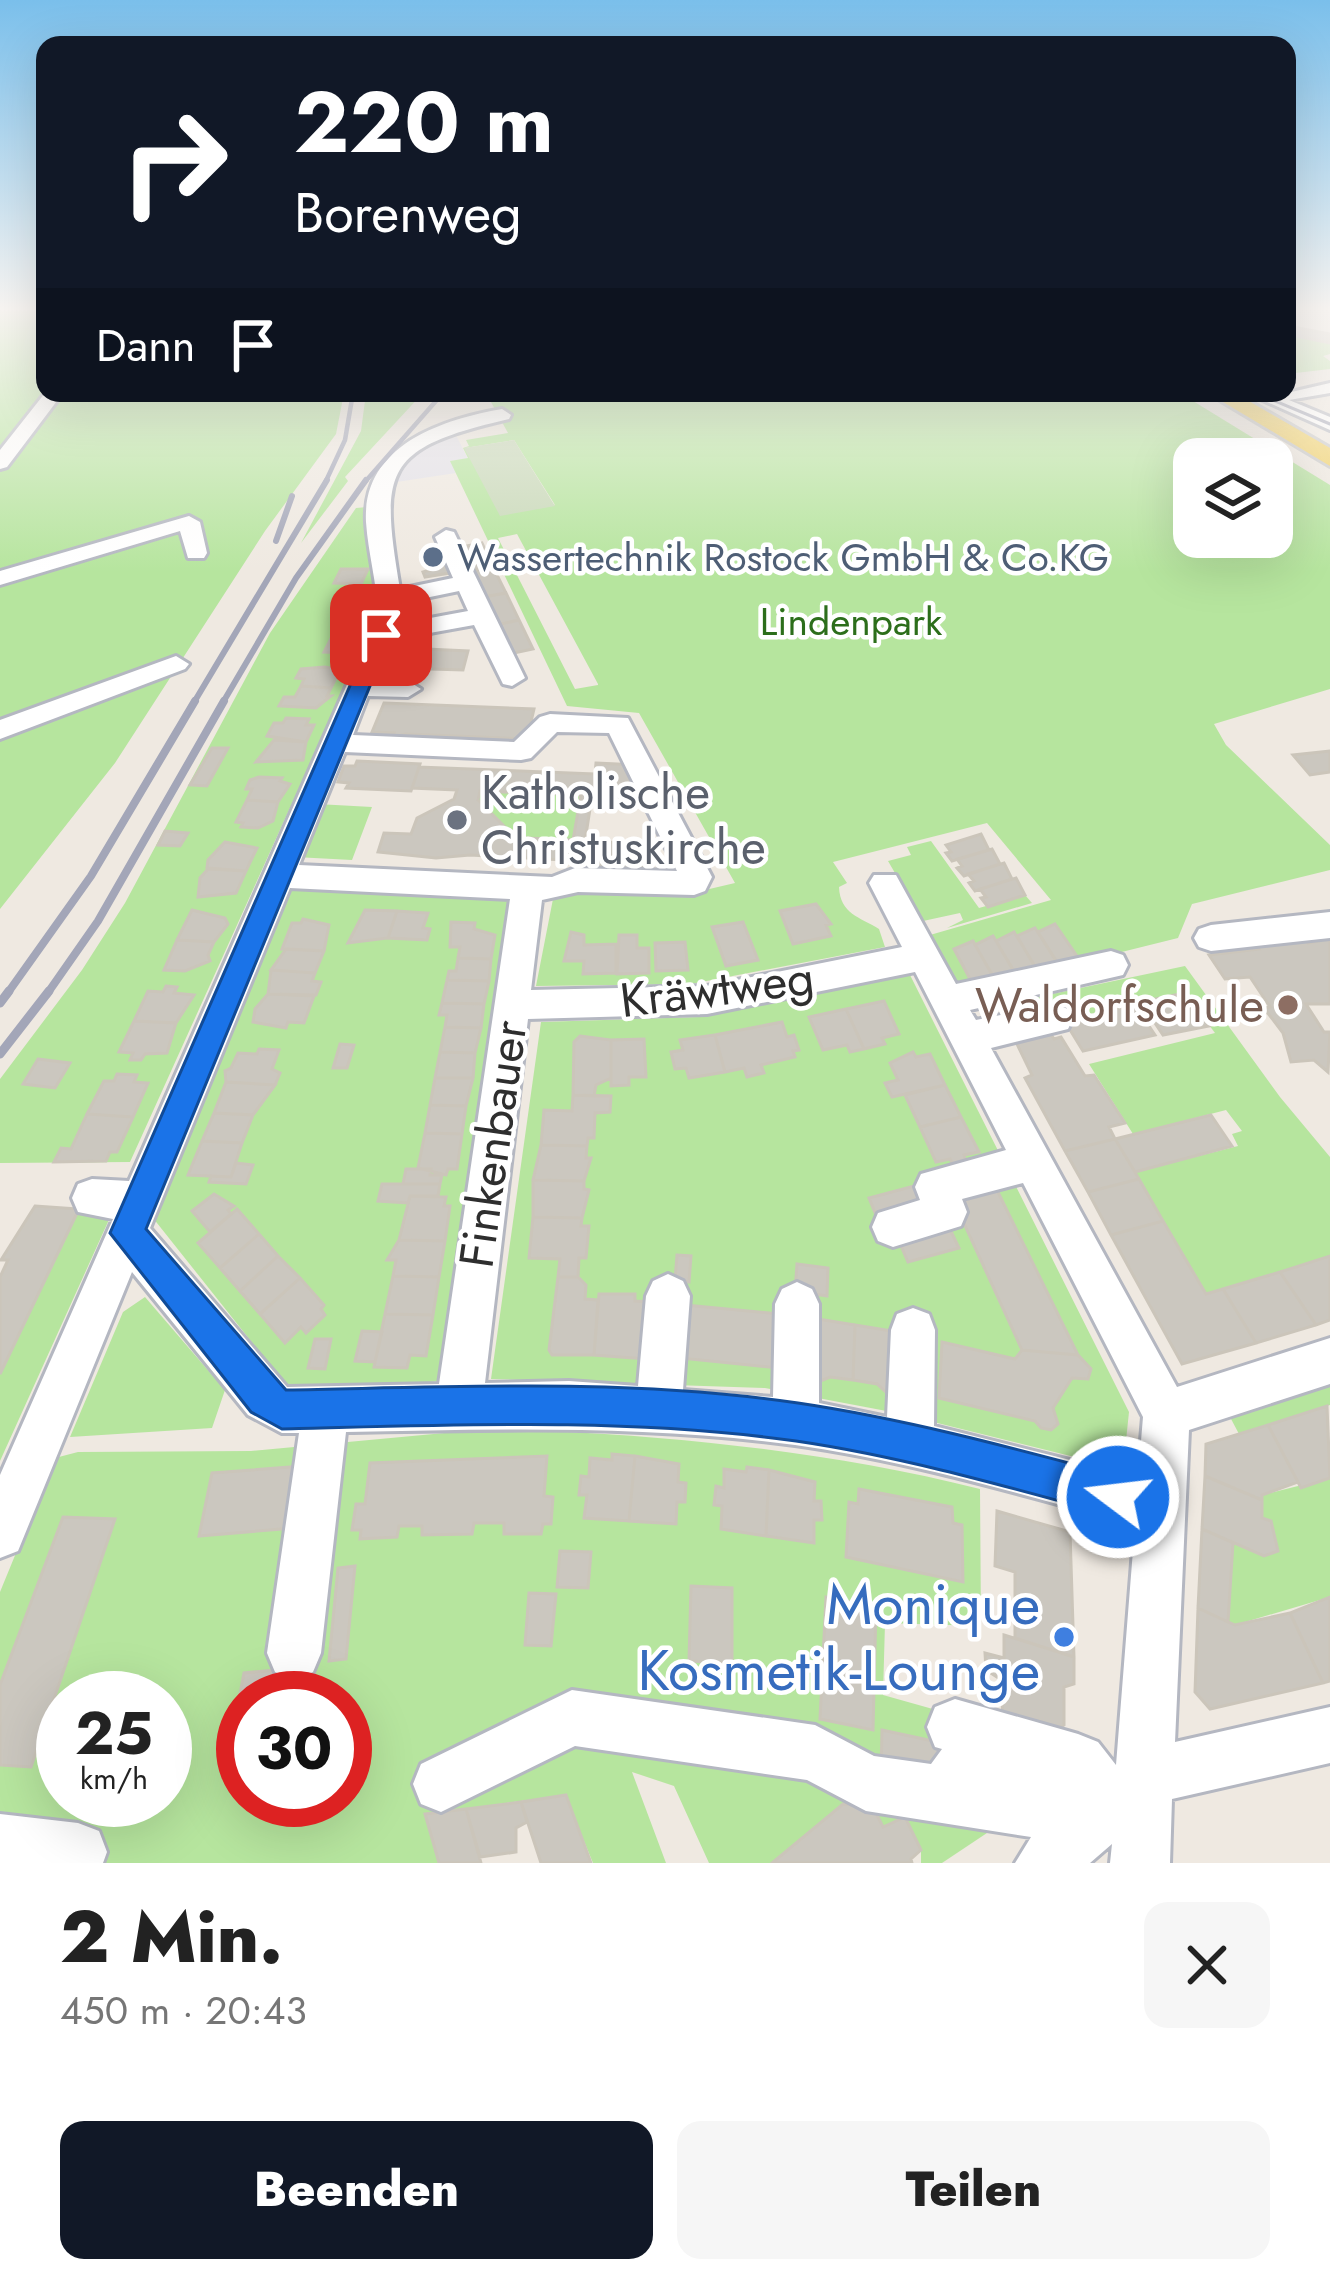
<!DOCTYPE html>
<html lang="de">
<head>
<meta charset="utf-8">
<style>
  :root { --surface:#fff; --page:#f6f6f6; --text:#222; --muted:#767676; --accent:#111827 }
  body { margin:0; font-family:Jost,sans-serif; background:var(--page); color:var(--text); height:100vh; display:flex; flex-direction:column; font-size:45px; white-space:nowrap }
  * { box-sizing:border-box; margin:0 }
  p { font-size:39px; color:var(--muted) }
  .icon { flex:none; width:66px; height:66px; fill:none; stroke:currentColor; stroke-width:2; stroke-linecap:round; stroke-linejoin:round }
  .map { position:relative; height:1863px; overflow:hidden }
  .side { display:flex; flex-direction:column; background:var(--surface); flex:1 }
  .side>* { flex:none }
  .hud { position:absolute; left:36px; top:36px; width:1260px; height:366px; border-radius:24px; box-shadow:0 12px 48px #0002; background:#111827; color:#fff; overflow:hidden }
  .fabs { position:absolute; left:1173px; top:438px; display:grid; gap:24px }
  .fabs a { display:grid; place-items:center; width:120px; height:120px; border-radius:24px; background:var(--surface); box-shadow:0 12px 48px #0002; font-size:60px }
  .speed { position:absolute; left:36px; top:1671px; display:flex; gap:24px; font-size:60px; font-weight:700; text-align:center }
  .speed>* { display:grid; place-content:center; width:156px; height:156px; border-radius:50%; background:var(--surface); box-shadow:0 12px 48px #0002; line-height:1 }
  .speed small { font-size:30px; font-weight:400 }
  .speed .limit { border:18px solid #d22; background:#fff; color:#111 }
  .pin { position:absolute; display:grid; place-items:center; width:102px; height:102px; color:#fff; margin:-51px; border-radius:24px; box-shadow:0 6px 18px #0006 }
  .me { position:absolute; width:132px; margin:-66px; rotate:285deg; stroke-linejoin:round; filter:drop-shadow(0 0 9px #0008) }
  .turn { display:flex; align-items:center; gap:42px; height:252px; padding:0 60px; font-size:54px }
  .turn .icon { width:156px; height:156px; stroke-width:2.5 }
  .turn b { display:block; font-size:84px; line-height:102px }
  .then { display:flex; align-items:center; height:114px; padding:0 60px; background:#0003; gap:24px; font-size:45px }
  .round { display:grid; place-items:center; flex:none; width:126px; height:126px; border-radius:24px; background:var(--page) }
  .headline { display:flex; align-items:center; justify-content:space-between; height:204px; padding:0 60px }
  h1 { font-size:72px; font-weight:800; line-height:90px }
  .action { display:flex; gap:24px; margin-top:auto; padding:24px 60px }
  .action a { flex:1; height:138px; border-radius:24px; background:var(--accent); color:#fff; font-size:48px; font-weight:800; line-height:138px; text-align:center }
  .action a+a { background:var(--page); color:var(--text) }
  .map>svg:first-child { display:block }
  .industrial { fill:#e3e1e8 }
  .green { fill:#b6e59e; fill-rule:evenodd }
  .cemetery { fill:#c8d9b8 }
  .building { fill:#cbc7bf; stroke:#cbc5ba; stroke-width:3; fill-rule:evenodd }
  .lines { fill:none; stroke-linecap:round; stroke-linejoin:round }
  .minor-casing { stroke:#b4b7c1; stroke-width:6 }
  .major-casing { stroke:#c9c9c9; stroke-width:6 }
  .minor { fill:#fff; fill-rule:evenodd }
  .major { fill:#f2d163; fill-rule:evenodd }
  .tram { stroke:#a3a6b8; stroke-width:3 }
  .rail-far3 { stroke:#a3a6b8; stroke-width:4.5 }
  .rail-far2 { stroke:#a3a6b8; stroke-width:6 }
  .rail-far1 { stroke:#a3a6b8; stroke-width:8 }
  .rail { stroke:#a3a6b8; stroke-width:9 }
  .route { fill:#1a73e8; stroke:#114b97; stroke-width:3 }
  .service-dot { fill:#5c6f8a; stroke:#fff; stroke-width:4.5 }
  .worship-dot { fill:#6b7280; stroke:#fff; stroke-width:4.5 }
  .education-dot { fill:#8d6e63; stroke:#fff; stroke-width:4.5 }
  .shop-dot { fill:#3f7fe0; stroke:#fff; stroke-width:4.5 }
  .labels { text-anchor:middle; dominant-baseline:central; stroke-width:9; stroke-linejoin:round; paint-order:stroke }
  .far-service-label { font-size:39px; fill:#4e5e75; stroke:#fff; text-anchor:start }
  .far-park-label { font-size:39px; fill:#2c6e1b; stroke:#fff }
  .worship-label { font-size:48px; fill:#5b616d; stroke:#fff; text-anchor:start }
  .street-label { font-size:48px; fill:#2e2e2e; stroke:#fff }
  .education-label { font-size:48px; fill:#785e54; stroke:#fff; text-anchor:end }
  .near-shop-label { font-size:57px; fill:#366cbe; stroke:#fff; text-anchor:end }
</style>
</head>
<body>
<div class="map">
<svg width="1330" height="1863" viewBox="0 0 1330 1863">
  <rect width="100%" height="100%" fill="#efe9e1"/>
  <path class="industrial" d="M457,437L468,459L451,461L456,473L390,483L423,444Z"/>
  <path class="green" d="M0,311H45V393L0,455Z
    M1287,334L1330,343V354L1323,356L1330,361V369L1287,374Z
    M54,393H344L336,434L265,531L115,763L0,909V463Z
    M366,393H423L345,477L348,481L301,543L361,431Z
    M486,393H1180L1330,485V689L1214,724L1226,745L1330,845V870L1192,904L1178,938L961,992L930,935L1051,900L987,823L833,862L847,883L839,887C840,914 860,917 879,929L885,947L691,984L536,986L553,899L573,888L688,894L735,883L639,713L567,706L450,461L468,458L463,448L469,446L466,440L508,433ZM514,440L555,505L465,448ZM1194,459H1272V537H1194ZM517,534L598,684V685L575,689L498,538Z
    M368,507L382,604L130,1162L0,1163V1079L82,970L125,903L270,633L356,508Z
    M480,791L581,795L573,840L499,837L506,828L478,800Z
    M317,804L372,807L352,860L295,857Z
    M931,841L979,908L1025,895L1032,903L947,928L963,920L960,913L923,921L888,861L911,855L907,847Z
    M292,890L515,901L452,1380L293,1394L153,1218Z
    M1185,966L1280,1097L1330,1157V1256L1206,1294L1135,1172L1238,1146L1232,1134L1242,1131L1226,1110L1133,1134L1089,1064L1215,1033L1185,993L1076,1017L1078,1022C1058,1027 1043,1014 1033,998Z
    M910,975L1129,1412L1123,1469L897,1413L765,1388L491,1379L541,1022L699,1017Z
    M77,1213H112L0,1461V1374Z
    M145,1297L225,1390L212,1428L70,1437L123,1312Z
    M1330,1385V1405L1239,1434L1230,1417Z
    M551,1431C696,1438 839,1454 980,1489L981,1626L885,1623L883,1695L947,1713V1744L883,1730L882,1753L867,1792L993,1829L942,1863H921V1850L905,1818L883,1827L873,1807L843,1804L772,1863H709L674,1786L632,1772L666,1863H593L565,1795L426,1814L439,1863H0V1592L55,1458L78,1452L251,1451L455,1432ZM63,1698H165V1800H63ZM243,1698H345V1800H243Z
    M1330,1478V1597L1235,1625L1228,1622L1233,1543L1264,1556L1278,1550L1271,1522L1262,1518V1495Z"/>
  <path class="cemetery" d="M514,440L555,506L500,516L464,448Z"/>
  <path class="building" d="M1288,326L1330,334V343L1287,334Z
    M482,543L493,567L472,571L461,547Z
    M440,551L450,573L425,577L423,572L430,570L424,554Z
    M493,567L506,593L483,597L472,571Z
    M341,569H368L361,584L334,583Z
    M506,593L519,620L496,625L483,597Z
    M351,595L374,596L366,612L343,611Z
    M519,620L533,649L509,654L496,625Z
    M338,625L363,626L350,653L324,652Z
    M418,635H431L426,649L468,651L463,670L398,668L410,637Z
    M325,667L340,670L331,688L301,686L304,679L296,678L301,669Z
    M301,686L331,688L327,696H331L316,708L279,706L284,697H295Z
    M384,703L534,709L527,739L405,734L392,738L394,733L372,732Z
    M286,718L309,719L306,725H314L306,742L267,736L274,723H283Z
    M274,740L306,742L303,760L256,762Z
    M212,748H228L207,786L190,785Z
    M1330,751V772L1310,775L1293,755Z
    M357,761L420,764L411,791L346,788L349,783L338,782L344,766H355Z
    M596,763L637,765L633,797L592,796L585,841L647,844L644,876L580,873L582,861L470,855L436,858L378,852L384,833L411,834L417,818L454,799L457,790L412,788L419,767L595,774ZM480,791L581,795L573,840L499,837L506,828L478,800Z
    M259,777L282,778L280,781L290,784L278,802L247,800L252,789H246L250,780Z
    M247,800L278,802L273,821L258,828L241,827L243,823L236,822Z
    M165,831L188,833L180,846L158,845Z
    M981,834L989,850L952,861L946,853L951,852L946,845Z
    M225,842L257,848L246,871L207,868L208,860Z
    M992,849L1000,864L964,876L957,868L962,866L957,859Z
    M1004,863L1012,879L975,891L969,883L974,881L968,874Z
    M208,869L246,871L236,893L198,897L200,878Z
    M1016,878L1025,895L988,907L981,898L986,897L980,889Z
    M816,904L831,924L826,925L831,936L793,944L780,911Z
    M192,910L225,918L228,924L214,942L177,940Z
    M365,910L397,911L388,938L348,943Z
    M397,911L428,913L423,928L430,929L427,940L388,938Z
    M303,919L329,925L324,951L282,949L292,923H301Z
    M451,922L475,923L474,929L495,935L491,959L458,958L460,947H450Z
    M743,922L758,960L726,966L712,927Z
    M1055,924L1081,962H1057L1038,932Z
    M1035,928L1060,967H1035L1017,936Z
    M571,932L584,935V945L616,944V973L583,974L584,961H564Z
    M1014,932L1038,971H1014L996,941Z
    M619,935H637V948H649V973L617,974Z
    M993,936L1016,975L993,976L975,945Z
    M1305,939L1308,943L1330,939V1004H1306L1324,1032H1330L1328,1072L1314,1060L1291,1062L1283,1033L1264,1008L1270,1007L1250,977L1225,979L1209,955L1259,949L1255,941Z
    M177,940L214,942L208,955L210,961L185,971L164,970Z
    M973,941L995,980L971,981L954,949Z
    M685,942L688,970L656,971L655,943Z
    M286,949L324,951L315,973L271,970Z
    M458,958L491,959L489,981L447,980L449,971H456Z
    M271,970L315,973L312,981L321,982L316,995L268,994Z
    M447,980L489,981L484,1004L442,1003Z
    M166,986L177,987L174,993L194,995L176,1023L134,1021L148,991L163,992Z
    M1185,993L1209,1026L1163,1035L1141,1002Z
    M268,994L314,996L304,1023L288,1022L286,1028L253,1022L255,1009Z
    M884,1001L899,1034L882,1038L885,1044L864,1049L846,1009Z
    M442,1003L484,1004L481,1028L445,1027L447,1015H439Z
    M1134,1004L1155,1035L1083,1051L1067,1025L1078,1022L1075,1017L1088,1015L1092,1020L1101,1018L1097,1012Z
    M846,1009L864,1049L850,1052L847,1045L823,1050L809,1017Z
    M134,1021L176,1023L167,1053L145,1054L141,1060H130L133,1053L119,1052Z
    M782,1022L787,1037L794,1035L799,1050L793,1051L795,1057L761,1065L764,1073L747,1077L744,1068L725,1072L715,1035Z
    M445,1027L481,1028L475,1053L440,1052Z
    M1048,1030L1054,1039L1061,1037L1085,1076L1094,1075L1125,1123L1109,1127L1115,1139L1065,1151L1025,1078L1032,1075L1015,1040Z
    M715,1035L725,1072L689,1078L686,1068L675,1069L671,1052L683,1050L680,1040Z
    M580,1036L611,1040V1078L596,1085L594,1096L573,1095L574,1042Z
    M644,1039L646,1077H629V1085L611,1086V1040Z
    M340,1044L354,1045L347,1068H333Z
    M259,1049L279,1050L272,1069L280,1073L275,1085L226,1082L225,1071L231,1068L238,1053L257,1054Z
    M440,1052L475,1053L473,1078H435Z
    M913,1052L916,1057L930,1054L945,1085L892,1097L885,1083L898,1080L890,1063Z
    M38,1059L70,1063L55,1088L23,1084Z
    M117,1074L137,1075L134,1082L148,1083L133,1117L87,1114L104,1081H114Z
    M435,1078H473L466,1106L430,1105Z
    M226,1082L275,1085L253,1115L214,1113Z
    M945,1085L961,1117L920,1127L905,1095Z
    M573,1095L611,1096L610,1112L595,1113L594,1138H588L587,1146L541,1145L544,1110L572,1111Z
    M430,1105L466,1106L462,1134L425,1133Z
    M214,1113L253,1115L242,1143L202,1141Z
    M87,1114L133,1117L117,1152H110L106,1161L54,1162L61,1148L71,1149Z
    M1211,1115L1232,1146L1135,1172L1115,1139Z
    M961,1117L979,1152L964,1155L966,1162L953,1165L950,1159L936,1162L920,1127Z
    M425,1133L462,1134L457,1169H448L446,1175L418,1168Z
    M1115,1139L1139,1179L1088,1192L1065,1151Z
    M202,1141L242,1143L231,1177L188,1175Z
    M541,1145L587,1146L586,1158H591L584,1181L533,1180Z
    M236,1163L253,1165L246,1184L209,1182L211,1176L231,1177Z
    M406,1169H431L430,1175H442L440,1184H403Z
    M1139,1179L1163,1221L1111,1235L1088,1192Z
    M533,1180L584,1181V1189L589,1190L582,1218L533,1217Z
    M382,1184H440L438,1196H410L408,1203L378,1201Z
    M994,1184L1078,1355L1022,1350L951,1195Z
    M918,1185L928,1206L878,1220L869,1198Z
    M214,1194L234,1206L228,1210L231,1214L210,1232L192,1211Z
    M410,1196L446,1197L444,1206H450L445,1241L399,1240Z
    M35,1206L79,1209L0,1374V1277L8,1260H1Z
    M237,1209L259,1234L220,1268L198,1243Z
    M533,1217L582,1218L581,1226H589L586,1258H579L578,1277H558L560,1259L529,1258Z
    M1163,1221L1206,1294L1223,1289L1256,1343L1182,1364L1111,1235Z
    M948,1225L959,1248L908,1262L898,1239Z
    M259,1234L278,1256L240,1291L220,1268Z
    M399,1240L445,1241L439,1277L393,1276L396,1260H387Z
    M677,1255L691,1256L689,1282L675,1280Z
    M278,1256L300,1278L260,1314L240,1291Z
    M1330,1256V1320L1316,1325L1280,1272Z
    M797,1264L828,1268L827,1296L795,1291Z
    M1280,1272L1316,1325L1256,1343L1223,1289Z
    M393,1276L439,1277L433,1315L385,1314Z
    M558,1277H578L586,1285L585,1299L598,1300L594,1355H552L549,1350Z
    M300,1278L324,1305L321,1309L325,1315L306,1333L301,1327L285,1343L260,1314Z
    M599,1294H635V1301L652,1302L646,1359L594,1355Z
    M685,1305L780,1314L779,1368L680,1358Z
    M385,1314L433,1315L426,1356L410,1355L407,1368L374,1367Z
    M812,1318L855,1325L853,1380L830,1377L818,1382Z
    M855,1325L898,1332L888,1394L877,1384L853,1380Z
    M362,1331L382,1332L375,1362L355,1361Z
    M315,1339H331L325,1369L308,1368Z
    M942,1342L1015,1359L1022,1350L1078,1355L1091,1369L1088,1379L1072,1378L1053,1408L1058,1424L1051,1430L1041,1428L1035,1421L939,1398Z
    M1327,1406L1330,1478L1301,1488L1268,1425Z
    M1268,1425L1298,1482L1262,1495V1500L1205,1476L1206,1444Z
    M612,1454L635,1456L629,1521L584,1518L587,1495H579L581,1476L589,1477L590,1458L612,1460Z
    M547,1456L544,1496L553,1497L551,1524H543L541,1534H504V1523H474L472,1534L422,1535V1526H399L397,1537L360,1539L361,1530H352L356,1504H365L370,1463Z
    M635,1456L679,1464L678,1482L686,1483L685,1502H677L676,1524L629,1521Z
    M304,1466L294,1528L199,1536L212,1473Z
    M747,1467L769,1470L766,1536L721,1529L722,1506L714,1505L716,1486L724,1488V1469L746,1472Z
    M769,1470L815,1482L814,1501H821L822,1520H814V1543L766,1536Z
    M1205,1476L1262,1500V1518L1271,1521L1278,1551L1264,1556L1202,1529Z
    M859,1489L952,1507L953,1523L962,1525L963,1582L846,1557L849,1502L858,1504Z
    M997,1511L1070,1532L1074,1657L1015,1638V1572L995,1566Z
    M63,1517L115,1519L31,1767L0,1765V1685Z
    M1202,1529L1233,1543L1228,1622L1198,1608Z
    M560,1551L591,1552L588,1588L557,1587Z
    M355,1566L346,1659L329,1661L338,1568Z
    M691,1586L732,1588V1663L689,1661Z
    M529,1593L556,1594L551,1646L525,1645Z
    M826,1597L876,1607L873,1730L820,1719Z
    M1330,1597V1681L1323,1683L1290,1613Z
    M1198,1608L1235,1625L1290,1613L1323,1683L1210,1709L1195,1692Z
    M1004,1635L1074,1657V1684L1064,1687V1725L1059,1728L1041,1722L1040,1737L1002,1725L1003,1681L986,1670L985,1653L1004,1658Z
    M276,1670L271,1698H243V1714L236,1715L244,1673Z
    M882,1730L947,1744V1786L881,1772Z
    M566,1795L591,1863H541L521,1802Z
    M521,1802L527,1822L516,1828V1852L480,1857L466,1809Z
    M843,1804L873,1807L883,1827L905,1817L921,1850L911,1859L912,1863H772Z
    M466,1809L481,1863H439L425,1814Z"/>
  <g class="lines">
    <defs>
      <path id="minor" d="M1330,383V393L1289,400L1330,417V430L1247,393H1287Z
        M45,393H63L7,467L0,469V450Z
        M502,409L511,415L509,419C383,448 380,470 400,589L453,578L435,537L446,530L454,532L525,678L512,686L503,684L474,625L391,640L375,680L408,681L421,689L408,697L368,696L353,735L514,742L540,717L550,714L628,718L712,877L705,891L694,895L578,892L542,900L531,990L707,986L902,947L869,883L874,875H896L956,984L1111,951L1123,955L1128,965L1123,975L970,1010L976,1020L1055,1004L1068,1009L1073,1019L1068,1029L991,1048L1177,1387L1330,1338V1384L1189,1430L1175,1742L1330,1707V1763L1172,1799L1170,1863H1110L1112,1844L1090,1863H1015L1031,1837L866,1811L807,1780L575,1746L441,1812L421,1804L413,1784L421,1764L572,1690L815,1725L874,1756L931,1764L942,1749L935,1747L927,1727L935,1707L955,1699L1078,1734L1098,1742L1116,1765L1135,1525C1023,1495 910,1461 795,1445C646,1425 496,1429 346,1432L321,1653L313,1672L294,1680L275,1672L267,1653L299,1433H282L248,1415L132,1272L18,1551L0,1558V1475L113,1219L78,1212L72,1198L78,1184L92,1179L129,1181L378,614C377,583 368,553 366,522C362,446 440,420 502,409ZM459,591L468,611L398,624L401,603ZM557,732L609,733L677,871L575,868L552,877L299,865L345,752L521,760L531,758ZM290,888L510,899L439,1384L287,1387L150,1228ZM915,972L1006,1150L921,1174L915,1187L920,1200L878,1213L872,1227L878,1241L893,1247L961,1226L967,1212L962,1199L1023,1183L1143,1417L1138,1477L934,1426L935,1330L929,1314L913,1308L897,1314L891,1330L887,1417L819,1403V1304L812,1289L797,1282L782,1289L775,1304L773,1397L683,1390L690,1296L683,1281L668,1274L653,1281L646,1296L638,1386L569,1381L485,1383L528,1019L707,1014Z
        M189,516L200,522L207,553L204,558H188L180,531L0,585V571Z
        M176,656L189,664L185,669L0,739V720Z
        M1330,912V938L1211,951L1199,947L1194,938L1199,929L1211,925Z
        M0,1814L78,1823L99,1831L107,1852L103,1863H0Z"/>
      <path id="major" d="M1208,393H1235L1330,448V466Z"/>
    </defs>
    <use href="#minor" class="minor-casing"/>
    <use href="#major" class="major-casing"/>
    <use href="#minor" class="minor"/>
    <use href="#major" class="major"/>
    <path class="tram" d="M1256,393L1330,424"/>
    <path class="rail-far3" d="M325,483L345,440L353,393
      M364,483L443,393"/>
    <path class="rail-far2" d="M276,541L292,496
      M193,704L327,480
      M222,704L296,578L366,480"/>
    <path class="rail-far1" d="M7,994L91,876L195,701
      M47,994L98,921L224,701"/>
    <path class="rail" d="M0,1003L9,991
      M0,1054L49,991"/>
  </g>
  <linearGradient id="sky" x2="0" y2="1"><stop stop-color="#7abfeb"/><stop offset="0.54" stop-color="#f8f5f2"/><stop offset="1" stop-color="#f8f5f2" stop-opacity="0"/></linearGradient>
  <rect width="1330" height="572" fill="url(#sky)"/>
  <path class="route" d="M374,631L391,635L146,1229L286,1390C456,1387 629,1378 798,1403C906,1419 1013,1448 1118,1476L1133,1482L1139,1497L1133,1511L1118,1517C1012,1488 905,1457 796,1441C626,1417 453,1425 282,1429L251,1412L110,1233Z"/>
  <circle class="service-dot" cx="433" cy="557" r="12"/>
  <circle class="worship-dot" cx="457" cy="820" r="12"/>
  <circle class="education-dot" cx="1288" cy="1005" r="12"/>
  <circle class="shop-dot" cx="1064" cy="1637" r="12"/>
  <g class="labels">
    <g class="far-service-label">
      <text x="457" y="557">Wassertechnik Rostock GmbH &amp; Co.KG</text>
    </g>
    <g class="far-park-label">
      <text x="851" y="621">Lindenpark</text>
    </g>
    <g class="worship-label">
      <text x="481" y="792">Katholische<tspan x="481" dy="55">Christuskirche</tspan></text>
    </g>
    <g class="street-label">
      <text transform="translate(717 989) rotate(-7)">Kräwtweg</text>
      <text transform="translate(493 1144) rotate(-82)">Finkenbauer</text>
    </g>
    <g class="education-label">
      <text x="1264" y="1005">Waldorfschule</text>
    </g>
    <g class="near-shop-label">
      <text x="1040" y="1604">Monique<tspan x="1040" dy="66">Kosmetik-Lounge</tspan></text>
    </g>
  </g>
</svg>
<div class="fabs">
<a><svg class="icon" aria-label="layers" viewBox="0 0 24 24"><path d="M12 4l9 5-9 5-9-5zM3 14l9 5 9-5"/></svg></a>
</div>
<div class="speed"><div>25<small>km/h</small></div><div class="limit">30</div></div>
<div class="pin" style="left:381px;top:635px;background:#d93025"><svg class="icon" aria-label="arrive" viewBox="0 0 24 24"><path d="M6 21V4h12l-3 4 3 4H6"/></svg></div>
<svg class="me" style="left:1118px;top:1497px" viewBox="-20 -20 40 40"><circle r="17" fill="#1a73e8" stroke="#fff" stroke-width="3"/><path d="M0-11L8 9 0 5-8 9z" fill="#fff"/></svg>
<div class="hud">
<div class="turn"><svg class="icon" aria-label="right" viewBox="0 0 24 24"><path d="M7 20v-9h11M14 6l5 5-5 5"/></svg><div><b>220 m</b>Borenweg</div></div>
<div class="then">Dann<svg class="icon" aria-label="arrive" viewBox="0 0 24 24"><path d="M6 21V4h12l-3 4 3 4H6"/></svg></div>
</div>
</div>
<section class="side">
<div class="headline"><div><h1>2 Min.</h1><p>450 m · 20:43</p></div><a class="round"><svg class="icon" aria-label="close" viewBox="0 0 24 24"><path d="M6 6l12 12M18 6L6 18"/></svg></a></div>
<div class="action"><a>Beenden</a><a>Teilen</a></div>
</section>
</body>
</html>
